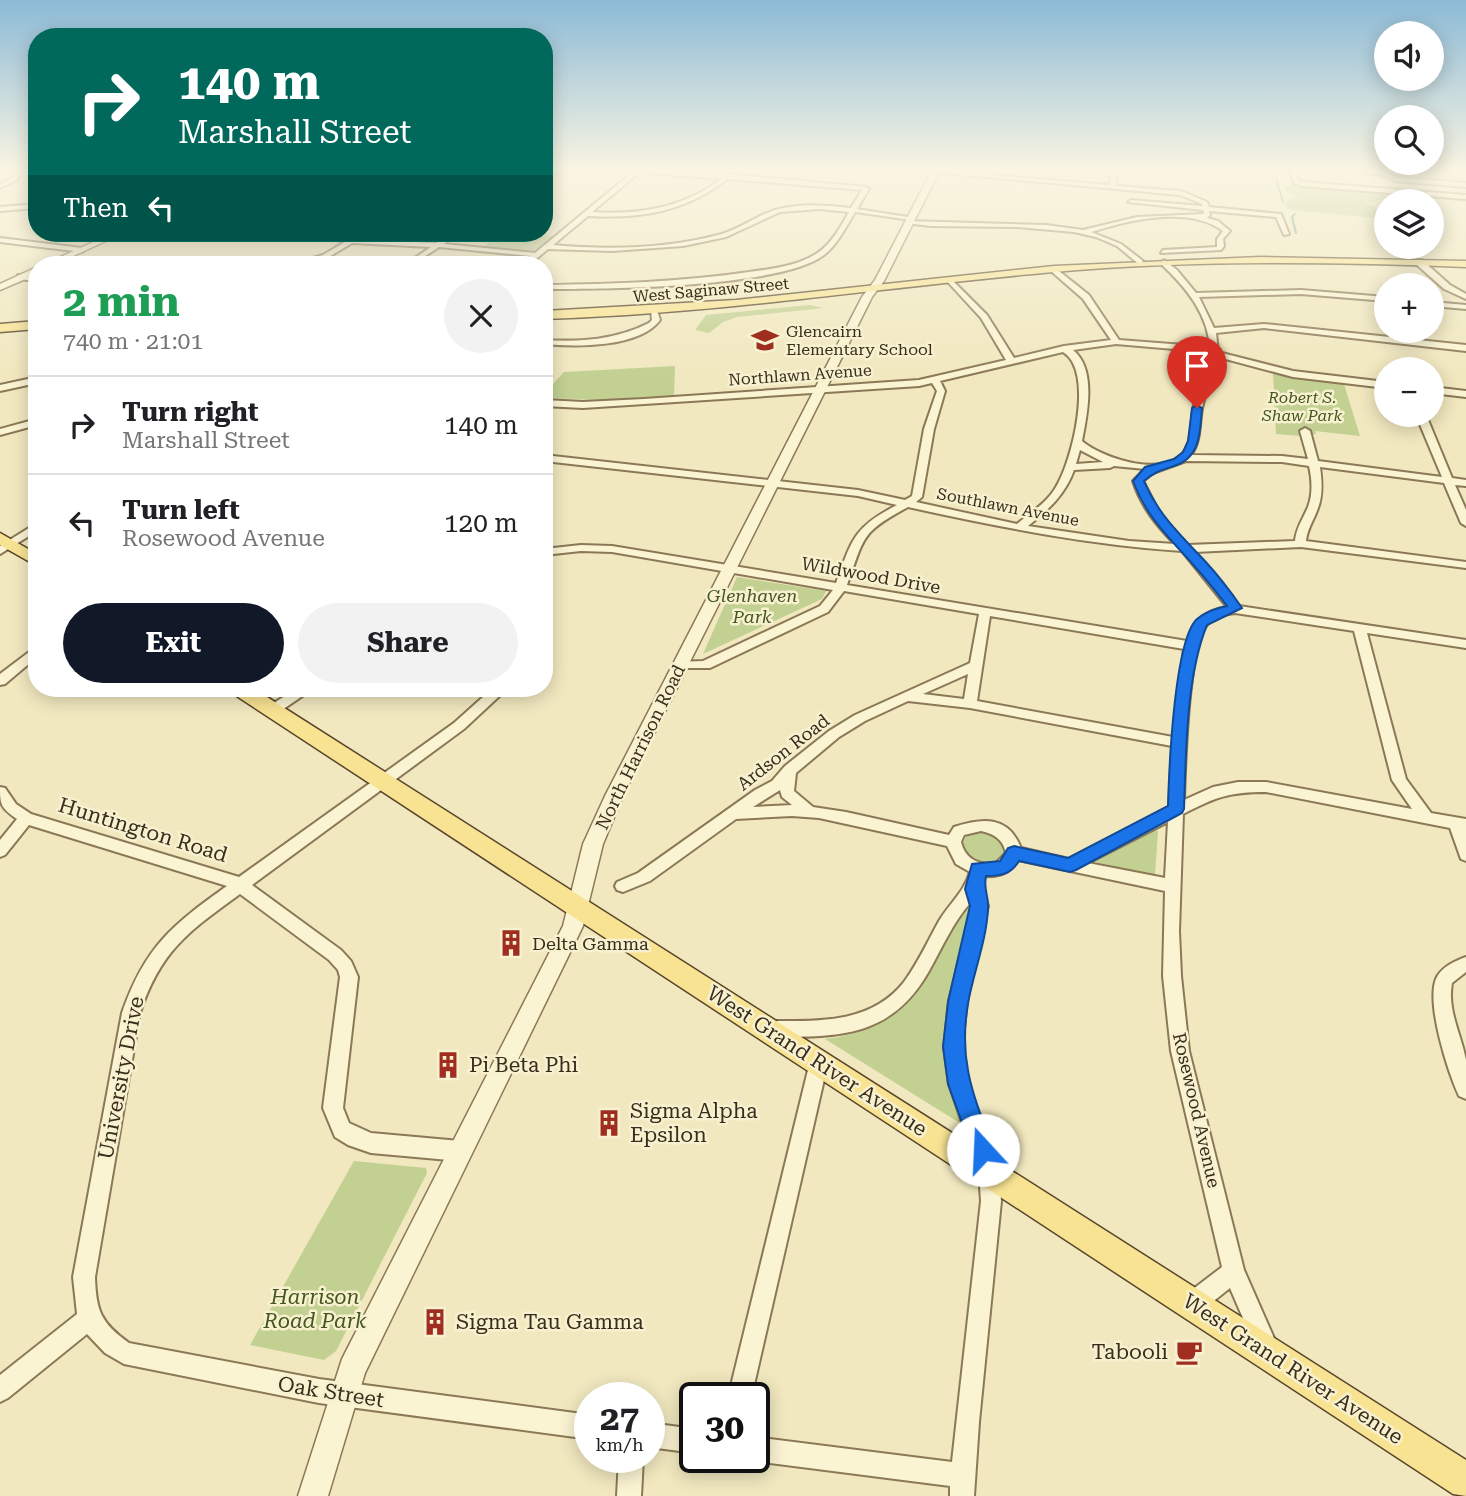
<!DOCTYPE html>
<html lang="en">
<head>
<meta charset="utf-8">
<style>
  :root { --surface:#fff; --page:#f2f2f2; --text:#202124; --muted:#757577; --line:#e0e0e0; --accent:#111827 }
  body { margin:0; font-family:"Roboto Serif",serif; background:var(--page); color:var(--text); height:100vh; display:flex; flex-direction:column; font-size:26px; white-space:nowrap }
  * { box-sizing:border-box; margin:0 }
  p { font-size:23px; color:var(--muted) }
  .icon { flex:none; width:38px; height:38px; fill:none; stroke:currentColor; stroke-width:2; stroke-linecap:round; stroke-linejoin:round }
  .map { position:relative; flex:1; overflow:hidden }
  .drawer { position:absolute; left:28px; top:256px; width:525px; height:441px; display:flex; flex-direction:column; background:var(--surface); border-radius:28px; box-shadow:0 4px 18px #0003 }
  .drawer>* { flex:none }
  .banner { position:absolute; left:28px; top:28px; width:525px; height:214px; border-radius:28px; box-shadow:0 4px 18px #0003; background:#00695c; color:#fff; overflow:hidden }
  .buttons { position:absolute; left:1374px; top:21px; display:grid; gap:14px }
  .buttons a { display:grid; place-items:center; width:70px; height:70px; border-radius:50%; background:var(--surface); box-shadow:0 4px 18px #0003; font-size:35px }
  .speed { position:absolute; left:574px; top:1382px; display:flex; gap:14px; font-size:35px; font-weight:700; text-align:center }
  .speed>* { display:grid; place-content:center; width:91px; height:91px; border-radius:50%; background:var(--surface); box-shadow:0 4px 18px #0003; line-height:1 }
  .speed small { font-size:18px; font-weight:400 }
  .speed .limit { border:4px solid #111; border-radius:10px; background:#fff; color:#111 }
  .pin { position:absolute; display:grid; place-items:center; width:60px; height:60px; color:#fff; margin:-72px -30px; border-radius:50% 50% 50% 0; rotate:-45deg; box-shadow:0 0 7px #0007 }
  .pin .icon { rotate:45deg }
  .me { position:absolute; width:77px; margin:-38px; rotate:340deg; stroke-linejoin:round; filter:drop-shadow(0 0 5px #0008) }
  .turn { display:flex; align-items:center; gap:24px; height:147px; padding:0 35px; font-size:32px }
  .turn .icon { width:91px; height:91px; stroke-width:2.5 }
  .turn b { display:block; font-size:49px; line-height:60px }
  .then { display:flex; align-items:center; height:66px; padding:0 35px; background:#0003; gap:14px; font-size:26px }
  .round { display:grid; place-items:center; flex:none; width:74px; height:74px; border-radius:37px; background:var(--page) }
  .overview { display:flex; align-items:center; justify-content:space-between; height:119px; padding:0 35px }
  h1 { font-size:42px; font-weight:700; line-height:52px; color:#1e9e55 }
  .button { display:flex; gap:14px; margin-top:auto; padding:14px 35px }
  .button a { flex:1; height:80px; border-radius:42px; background:var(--accent); color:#fff; font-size:28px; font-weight:700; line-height:80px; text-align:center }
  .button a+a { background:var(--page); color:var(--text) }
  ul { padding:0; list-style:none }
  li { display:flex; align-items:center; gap:21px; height:98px; padding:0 35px; border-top:2px solid var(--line) }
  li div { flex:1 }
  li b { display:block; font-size:26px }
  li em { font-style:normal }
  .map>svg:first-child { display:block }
  .green { fill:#c2d092 }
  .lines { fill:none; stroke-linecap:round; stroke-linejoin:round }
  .stream { stroke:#69918c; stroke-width:2 }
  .minor-casing { stroke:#8b7856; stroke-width:4 }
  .tertiary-casing { stroke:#8b7856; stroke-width:3 }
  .primary-casing { stroke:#58452b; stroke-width:3 }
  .minor { fill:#fbf4d3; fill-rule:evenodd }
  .tertiary { fill:#fbf4d3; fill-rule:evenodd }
  .primary { fill:#f8e393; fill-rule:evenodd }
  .route { fill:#1a73e8; stroke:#114b97; stroke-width:2 }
  .labels { text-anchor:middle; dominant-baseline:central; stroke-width:5; stroke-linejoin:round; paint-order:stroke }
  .far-street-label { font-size:16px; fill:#392d1c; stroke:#f8f1cf }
  .far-poi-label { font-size:16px; fill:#392d1c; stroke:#f8f1cf; text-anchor:start }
  .far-park-label { font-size:16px; font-style:italic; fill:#445721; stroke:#f8f1cf }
  .street-label { font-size:18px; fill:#392d1c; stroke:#f8f1cf }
  .park-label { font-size:18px; font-style:italic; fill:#445721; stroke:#f8f1cf }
  .poi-label { font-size:18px; fill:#392d1c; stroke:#f8f1cf; text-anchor:start }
  .near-street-label { font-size:21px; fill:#392d1c; stroke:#f8f1cf }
  .near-poi-label { font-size:21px; fill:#392d1c; stroke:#f8f1cf; text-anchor:start }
  .near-park-label { font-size:21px; font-style:italic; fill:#445721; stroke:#f8f1cf }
</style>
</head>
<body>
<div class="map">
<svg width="1466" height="1496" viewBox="0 0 1466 1496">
  <rect width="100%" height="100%" fill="#f1e8bf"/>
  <path class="green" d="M1293,185L1466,199V202C1447,200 1427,196 1408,196C1391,195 1379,203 1363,202L1386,213V219L1293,210L1285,207L1287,200L1297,199V196L1285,190L1284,186Z
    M502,233L556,236L534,253L482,248Z
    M810,305L824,308L737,317L723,322L709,333L695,330L706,315Z
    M675,366L674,396L598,400L544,398V394L564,372Z
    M1273,373L1344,384L1360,436L1315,431L1316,434L1301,436L1276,434Z
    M737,577L826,591L822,599L703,654Z
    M1153,829L1158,831L1155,876L1095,862Z
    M982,831L999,838L1005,847C1005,861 993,864 980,862L965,851L963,843L967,835Z
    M968,904L971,906C950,986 928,1045 963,1125L825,1039C918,1027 924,973 968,904Z
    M354,1161L426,1168L427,1173L336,1351L324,1360L250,1345Z"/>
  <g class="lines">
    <path class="stream" d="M1273,168L1283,202
      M1295,214L1292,217L1296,233"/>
    <defs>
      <path id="minor" d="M16,168H22L17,180L0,188V184L12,178Z
        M558,168H564L544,184V179Z
        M607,168L728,174L866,187L869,189L857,209L914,218L911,220L855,212C846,227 837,245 824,255C781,288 602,289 544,289V285C612,284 681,282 749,272C771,269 797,266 816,254C831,245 841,226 849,212L819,209L780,212L726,237L683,246L612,251L548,249L530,264H522L531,256L439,247L413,264H406L431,247L352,243L327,258L313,261L309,259L323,255L345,242L309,233L351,239L436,243L452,233H459L444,244L535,253L633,172ZM640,172L721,179C683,208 639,215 592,212ZM727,179L862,190L851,208C824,205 793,202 767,213C750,220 736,231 718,235C665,249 607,250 553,245L588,216C639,219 686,212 727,179Z
        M1111,168H1117L1116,186L1181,191L1207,202L1209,207L1281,214L1289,234L1284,235L1276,217L1209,211L1210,215L1207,218L1218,221L1230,231L1223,239L1224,246L1221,250L1161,253L1163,250L1217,247V239L1223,231C1189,205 1129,220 1091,232L1121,244L1143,261L1140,265L1117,246L1096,237L1074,232L1017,227L931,226L905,223L908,221L1046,225L1083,230L1137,217L1204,214L1203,210L1128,202L1131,200L1202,206V204L1180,195L932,172L935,170L1110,185Z
        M1288,168H1294L1299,181L1303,182L1466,195V199L1302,186L1294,183Z
        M1306,168L1383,171L1396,177L1466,183V187L1395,181L1382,175Z
        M37,204V208L0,211V207Z
        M247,233H262L249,236Z
        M0,238L82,248L85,250L82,252L0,242Z
        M1164,260L1177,270L1196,293L1301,290L1386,297V301L1301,294L1199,297L1214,328L1264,324L1466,345V351L1264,328L1216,333L1218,352L1293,371L1386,382V388L1293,377L1218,357C1217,373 1208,385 1204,400C1198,419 1203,438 1191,455L1282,456L1308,459L1300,431L1305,428L1310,431L1318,461L1442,477L1416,415H1426L1452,478L1466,480V486L1455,485L1466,510V526L1461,523L1444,483L1320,467C1322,481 1323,495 1318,508C1314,520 1307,529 1306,541L1466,562V568L1301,547L1195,552L1239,606L1466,640V648L1367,633L1406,779L1431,813L1466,819V861L1461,859L1450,828L1266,792C1229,792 1216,797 1183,814L1179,931L1181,976L1189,1051L1244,1270L1277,1345L1274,1353L1266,1356L1258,1353L1230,1288L1200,1312L1192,1315L1184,1312L1181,1304L1184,1296L1222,1267L1171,1051L1163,976L1165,891L1018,860C1011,872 999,877 985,876L982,889L988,906L967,1001L962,1047L967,1084L999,1172L1001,1201L979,1422L974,1496H950V1486L754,1461L746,1458H754V1437L952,1462L981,1201L979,1172L949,1084L944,1047L949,1001L972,906L971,902C953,922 942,948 929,971C891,1038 839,1037 770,1037L764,1035L761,1029L764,1023L770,1021C818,1021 871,1024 904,982C918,963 928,941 939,921C949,904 965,891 970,872L956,864L947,846L819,818L792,816L736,819L650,881L623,892L617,890L615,886L617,882L638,873L755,790L772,781L785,766L829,731L855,715L970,663L979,614L844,591L828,612L710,668H676L675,665L676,662L703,661L820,606L833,590L612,552L581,551L544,555V549L581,545L612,546L836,583C852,539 854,527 897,505L858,496L544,461V455L858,490L905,500L912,496L924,429L937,391L932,383L919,386L583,408L544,406V400L583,402L644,399L919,380L1006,360L981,318L946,280L950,278L987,315L1014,358L1064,346L1111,340L1083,299L1051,271L1054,267L1089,295L1119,340L1197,346L1210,350C1209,315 1186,287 1161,264ZM1116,344L1197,351L1210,355C1209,372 1199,385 1195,401C1190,416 1194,434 1186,449C1168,480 1103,459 1082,441C1087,415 1097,369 1073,350ZM1063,352C1095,371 1072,461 1056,487C1047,503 1030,513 1017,524L916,502L922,497L934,429L945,391L940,381ZM1080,450L1103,462L1076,464ZM1186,461L1282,462L1309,466C1312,479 1313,494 1308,507C1303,519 1296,528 1295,541L1188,545L1160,514L1143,481L1153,473ZM1114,466L1145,469L1133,481C1141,506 1156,525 1175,544L1129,541L1028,526C1048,510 1065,495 1074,470L1110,468ZM908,507C999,527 1089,545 1182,551L1227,607C1203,611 1196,620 1187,641L847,585C865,536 860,533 908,507ZM1235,613L1354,631L1392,780L1412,809L1266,782H1238L1213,787L1184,800C1185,767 1188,650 1206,626C1212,618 1225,614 1235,613ZM990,616L1184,649L1173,737L977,701ZM968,674L964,699L923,694ZM908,701L970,708L1172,746L1169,808L1069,859L1021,848C1008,815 982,818 954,827L949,835L846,812L813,807L794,791L796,773L839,737L865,721ZM780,790L782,797L792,805L753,807ZM1168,822L1165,878L1088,863ZM981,831C994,834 1003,839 1006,853L996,863C979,866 965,859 961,842L964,835Z
        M1416,260H1422L1450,285L1466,294V299L1444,289L1416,264Z
        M18,275L37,277V281L18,279Z
        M1432,302L1466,305V309L1432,306Z
        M651,310H657L660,320C639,348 576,347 544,344V340C581,342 615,340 649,323L652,320Z
        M37,377V383L0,391V385Z
        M1432,387L1466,391V397L1432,393Z
        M37,419V425L0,435V429Z
        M37,523V531L0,554V546Z
        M37,646V657L5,684L0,685V674Z
        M298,688H314L279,712H269L267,709L269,706Z
        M493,688H508L464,729L252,885L341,950L351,961L358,977L343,1108L349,1123L371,1133L460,1141L467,1144L470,1151L467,1158L460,1161L371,1153L348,1145L335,1137L323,1108L340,977L338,970L329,960L240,894C189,931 160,951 140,1013L95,1277C96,1311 101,1323 129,1343L319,1379L590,1415V1439L319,1403L124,1364L105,1353L87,1334L8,1398L0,1402V1375L77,1314L73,1277L122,1013C145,947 172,925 227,886L29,825L5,855L0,857V840L17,819C1,808 0,805 0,787L5,788L16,804L31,814L239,877L454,723Z
        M1466,957V972L1452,983C1447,1010 1461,1034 1466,1060C1466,1072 1466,1086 1466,1099L1459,1096C1448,1072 1426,1004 1436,979C1441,967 1455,961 1466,957Z
        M819,1054L826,1056L828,1062L751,1398H728L810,1062L812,1056Z
        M649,1423L695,1429V1453L649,1447Z
        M619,1458H643L641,1496H617Z"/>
      <path id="tertiary" d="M933,168H941L884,281L872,297L623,796L603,844L583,926L365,1373L328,1496H298L342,1359L563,926L583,844L605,796L862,297L875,280Z
        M113,233H123L56,264H45Z
        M37,267V274L0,290V284Z"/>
      <path id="primary" d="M1260,257L1466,261V267C1329,262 1191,260 1054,272C884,287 716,314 544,319V311L736,300L1054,266Z
        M37,321V329L0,332V324Z
        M0,533L37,554V566L0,545Z
        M229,688H253L1466,1460V1496L1453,1494L232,693Z"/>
    </defs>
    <use href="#minor" class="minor-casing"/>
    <use href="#tertiary" class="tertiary-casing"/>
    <use href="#primary" class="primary-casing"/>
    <use href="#minor" class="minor"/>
    <use href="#tertiary" class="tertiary"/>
    <use href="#primary" class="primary"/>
  </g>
  <linearGradient id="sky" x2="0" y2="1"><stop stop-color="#8cbad7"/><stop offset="0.45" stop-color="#f9f5e2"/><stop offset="1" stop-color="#f9f5e2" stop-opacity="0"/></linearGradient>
  <rect width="1466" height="377" fill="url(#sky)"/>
  <path class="route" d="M1197,405L1202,408C1200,432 1201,458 1174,466C1162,470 1154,472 1144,481C1158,514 1180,535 1204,560C1218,575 1231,592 1242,608L1207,625C1186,676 1186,753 1184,809L1182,813L1076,870L1070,872L1019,861C1011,874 1002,876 986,876C983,889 989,896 988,908C987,937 975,969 969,998C957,1059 973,1095 994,1150L991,1158L983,1161L975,1158L948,1084L943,1047L948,1002L970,906L965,889L972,864L1000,861L1008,848L1014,846L1068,858L1168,806C1169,771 1174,640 1197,619C1205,612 1217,608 1227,606C1217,593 1207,580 1196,568C1170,538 1147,519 1133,481L1145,467L1174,459L1183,452L1188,441L1192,408Z"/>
  <defs>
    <symbol id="school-bare" viewBox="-9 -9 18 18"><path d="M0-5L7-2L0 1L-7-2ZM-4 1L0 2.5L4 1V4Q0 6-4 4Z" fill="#9f2e21" stroke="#f8f1cf" stroke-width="2.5" paint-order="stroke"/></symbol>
    <symbol id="building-bare" viewBox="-9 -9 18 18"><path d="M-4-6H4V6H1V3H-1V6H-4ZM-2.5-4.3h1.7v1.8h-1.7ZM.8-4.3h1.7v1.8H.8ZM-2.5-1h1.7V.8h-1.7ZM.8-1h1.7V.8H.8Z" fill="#9f2e21" stroke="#f8f1cf" stroke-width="2.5" paint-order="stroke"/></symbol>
    <symbol id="cafe-bare" viewBox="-9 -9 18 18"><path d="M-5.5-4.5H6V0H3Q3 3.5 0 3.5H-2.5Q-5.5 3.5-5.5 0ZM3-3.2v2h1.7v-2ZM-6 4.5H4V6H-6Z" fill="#9f2e21" stroke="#f8f1cf" stroke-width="2.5" paint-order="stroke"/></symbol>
  </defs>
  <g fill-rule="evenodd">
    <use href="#school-bare" x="746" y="321" width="38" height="38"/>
    <use href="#building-bare" x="492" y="924" width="38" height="38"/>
    <use href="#building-bare" x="429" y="1046" width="38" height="38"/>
    <use href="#building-bare" x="590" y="1104" width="38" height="38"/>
    <use href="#building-bare" x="416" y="1303" width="38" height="38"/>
    <use href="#cafe-bare" x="1170" y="1333" width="38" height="38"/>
  </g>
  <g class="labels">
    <g class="far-street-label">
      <text transform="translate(711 290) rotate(-5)">West Saginaw Street</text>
      <text transform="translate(800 375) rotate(-4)">Northlawn Avenue</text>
      <text transform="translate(1008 507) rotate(11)">Southlawn Avenue</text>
    </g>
    <g class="far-poi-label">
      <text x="786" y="331">Glencairn<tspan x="786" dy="18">Elementary School</tspan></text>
    </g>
    <g class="far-park-label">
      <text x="1302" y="397">Robert S.<tspan x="1302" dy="18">Shaw Park</tspan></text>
    </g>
    <g class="street-label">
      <text transform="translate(871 575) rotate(10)">Wildwood Drive</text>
      <text transform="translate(640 747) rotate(-64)">North Harrison Road</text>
      <text transform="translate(783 752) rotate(-38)">Ardson Road</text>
      <text transform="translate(1197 1110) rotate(77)">Rosewood Avenue</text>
    </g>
    <g class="park-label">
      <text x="752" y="595">Glenhaven<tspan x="752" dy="21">Park</tspan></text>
    </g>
    <g class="poi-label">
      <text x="532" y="943">Delta Gamma</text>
    </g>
    <g class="near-street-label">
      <text transform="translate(143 830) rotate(17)">Huntington Road</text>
      <text transform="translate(817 1061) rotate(33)">West Grand River Avenue</text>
      <text transform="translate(121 1078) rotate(-79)">University Drive</text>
      <text transform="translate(1293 1369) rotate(33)">West Grand River Avenue</text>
      <text transform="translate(331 1392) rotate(9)">Oak Street</text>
    </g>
    <g class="near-poi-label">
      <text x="469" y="1065">Pi Beta Phi</text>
      <text x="630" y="1111">Sigma Alpha<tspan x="630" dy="24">Epsilon</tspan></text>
      <text x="456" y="1322">Sigma Tau Gamma</text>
      <text x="1168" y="1352" text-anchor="end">Tabooli</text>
    </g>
    <g class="near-park-label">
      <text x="315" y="1297">Harrison<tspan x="315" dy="24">Road Park</tspan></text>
    </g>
  </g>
</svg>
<div class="buttons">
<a><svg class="icon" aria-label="sound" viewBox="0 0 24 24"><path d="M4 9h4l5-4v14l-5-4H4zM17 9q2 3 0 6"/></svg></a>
<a><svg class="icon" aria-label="search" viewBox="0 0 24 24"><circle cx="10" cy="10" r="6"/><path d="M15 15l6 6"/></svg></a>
<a><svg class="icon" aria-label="layers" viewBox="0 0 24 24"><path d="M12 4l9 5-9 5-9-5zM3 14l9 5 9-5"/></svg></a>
<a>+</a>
<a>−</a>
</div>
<div class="speed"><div>27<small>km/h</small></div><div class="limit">30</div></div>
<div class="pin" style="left:1197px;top:408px;background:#d93025"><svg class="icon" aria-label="arrive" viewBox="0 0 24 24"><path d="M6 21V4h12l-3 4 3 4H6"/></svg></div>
<svg class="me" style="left:983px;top:1150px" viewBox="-20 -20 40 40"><circle r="19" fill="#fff"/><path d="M0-13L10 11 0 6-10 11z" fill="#1a73e8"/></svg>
<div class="banner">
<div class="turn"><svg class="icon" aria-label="right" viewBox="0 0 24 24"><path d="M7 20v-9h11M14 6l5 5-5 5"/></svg><div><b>140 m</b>Marshall Street</div></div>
<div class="then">Then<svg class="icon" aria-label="left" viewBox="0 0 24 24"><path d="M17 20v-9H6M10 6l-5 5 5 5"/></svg></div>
</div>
<section class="drawer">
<div class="overview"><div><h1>2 min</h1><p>740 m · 21:01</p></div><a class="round"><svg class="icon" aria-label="close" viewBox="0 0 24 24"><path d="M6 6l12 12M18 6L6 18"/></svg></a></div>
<ul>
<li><svg class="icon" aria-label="right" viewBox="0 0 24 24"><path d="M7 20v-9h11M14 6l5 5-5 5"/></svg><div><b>Turn right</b><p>Marshall Street</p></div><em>140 m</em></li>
<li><svg class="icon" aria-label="left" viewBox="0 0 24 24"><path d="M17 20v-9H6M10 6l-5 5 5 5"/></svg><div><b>Turn left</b><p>Rosewood Avenue</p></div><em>120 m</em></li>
</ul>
<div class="button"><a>Exit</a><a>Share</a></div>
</section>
</div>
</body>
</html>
